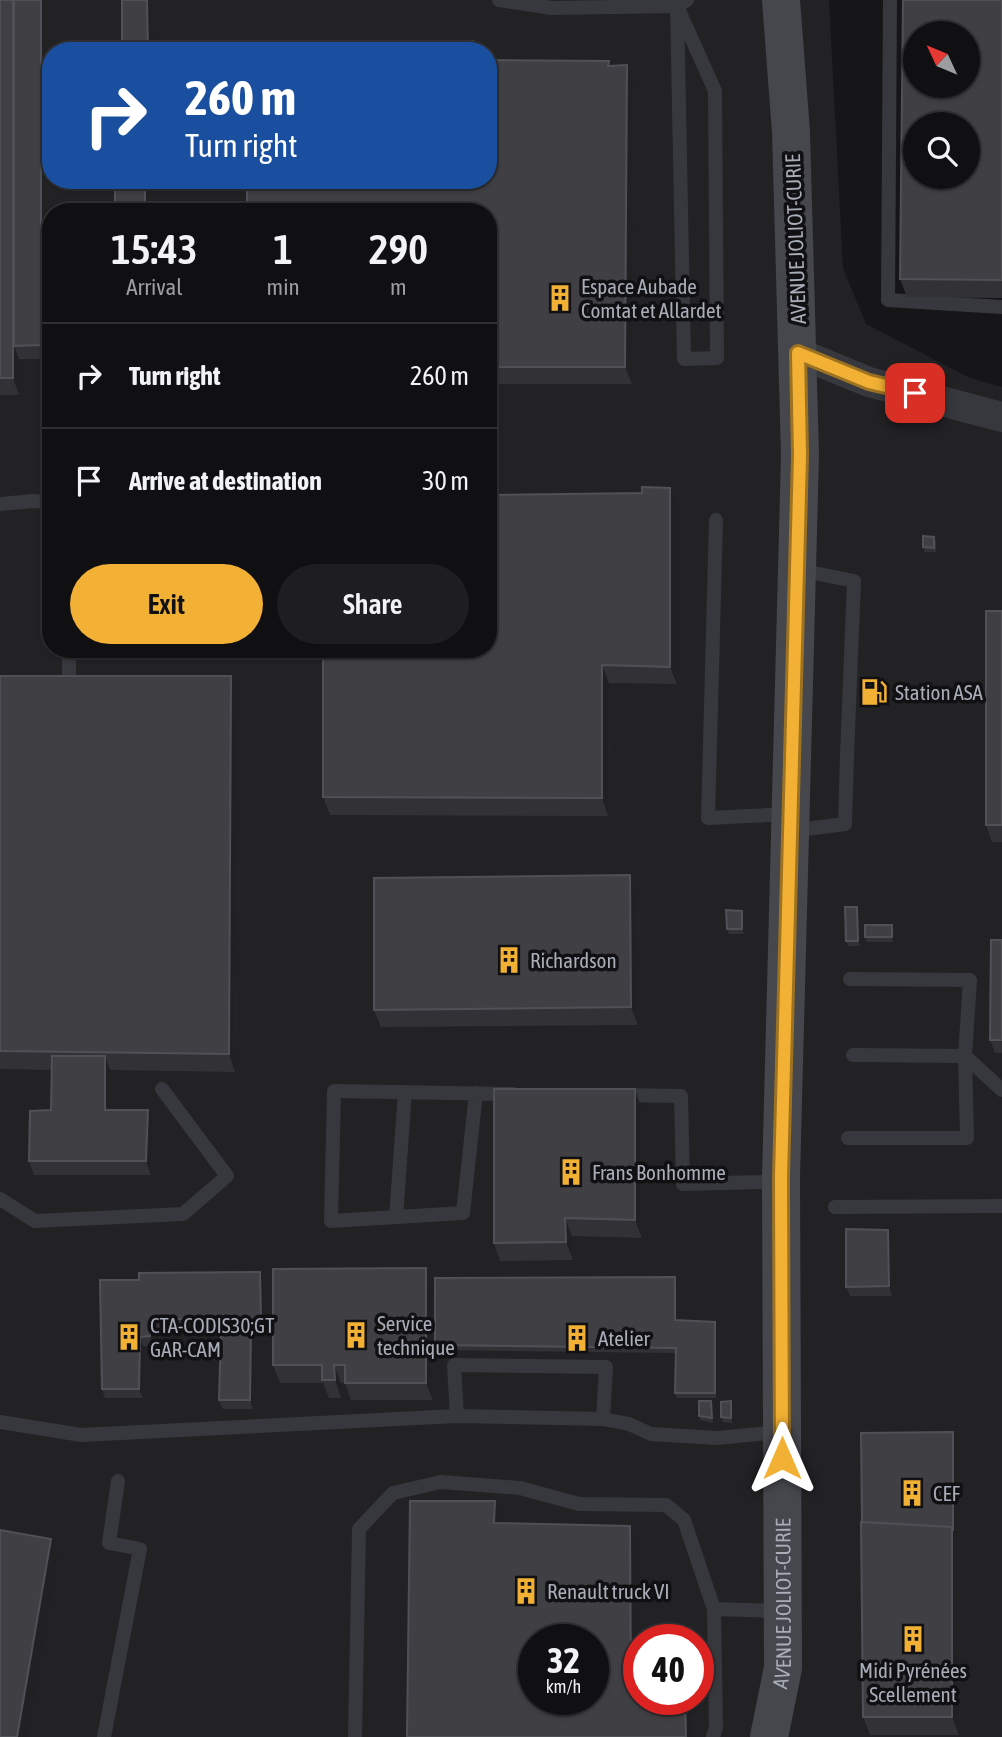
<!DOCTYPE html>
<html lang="en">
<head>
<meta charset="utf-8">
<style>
  :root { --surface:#101012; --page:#1e1e20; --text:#f1f3f6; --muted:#9c9d9f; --line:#303032; --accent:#f2b134 }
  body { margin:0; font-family:"Asap Condensed",sans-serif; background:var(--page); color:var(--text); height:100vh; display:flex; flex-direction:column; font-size:26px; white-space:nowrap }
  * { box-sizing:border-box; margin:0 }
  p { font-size:23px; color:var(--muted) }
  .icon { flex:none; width:38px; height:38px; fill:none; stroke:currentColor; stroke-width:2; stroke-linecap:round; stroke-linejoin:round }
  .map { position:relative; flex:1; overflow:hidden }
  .drawer { position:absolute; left:42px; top:203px; width:455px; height:455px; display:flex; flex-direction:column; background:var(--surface); border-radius:28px; box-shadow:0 2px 5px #0004,0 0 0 2px var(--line) }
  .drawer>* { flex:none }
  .top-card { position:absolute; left:42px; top:42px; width:455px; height:147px; border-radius:28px; box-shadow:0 2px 5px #0004,0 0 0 2px var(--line); background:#1a4fa0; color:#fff; overflow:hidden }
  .needle { width:46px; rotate:314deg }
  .buttons { position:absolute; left:903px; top:21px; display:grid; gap:14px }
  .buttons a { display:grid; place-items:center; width:77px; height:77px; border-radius:50%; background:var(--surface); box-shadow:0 2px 5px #0004,0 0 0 2px var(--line); font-size:35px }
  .speed { position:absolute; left:518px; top:1624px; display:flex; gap:14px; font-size:35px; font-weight:700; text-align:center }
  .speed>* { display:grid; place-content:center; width:91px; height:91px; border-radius:50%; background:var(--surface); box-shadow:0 2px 5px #0004,0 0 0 2px var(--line); line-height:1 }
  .speed small { font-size:18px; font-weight:400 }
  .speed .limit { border:10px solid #d22; background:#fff; color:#111 }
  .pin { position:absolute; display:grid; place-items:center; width:60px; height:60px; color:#fff; margin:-30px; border-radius:14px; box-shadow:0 4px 10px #0006 }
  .me { position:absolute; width:77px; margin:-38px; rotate:0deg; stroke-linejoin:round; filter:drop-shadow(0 0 5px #0008) }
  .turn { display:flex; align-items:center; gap:24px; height:147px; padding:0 28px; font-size:32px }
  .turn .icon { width:91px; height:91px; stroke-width:2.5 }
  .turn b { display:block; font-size:49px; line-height:60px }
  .eta { display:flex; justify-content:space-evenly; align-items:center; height:119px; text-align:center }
  .eta b { font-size:42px; font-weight:600; line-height:49px }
  .cta { display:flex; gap:14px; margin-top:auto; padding:14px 28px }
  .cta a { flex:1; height:80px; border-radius:42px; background:var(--accent); color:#111; font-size:28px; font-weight:600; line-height:80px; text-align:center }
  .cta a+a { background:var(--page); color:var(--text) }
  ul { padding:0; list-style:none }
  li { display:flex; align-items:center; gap:21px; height:105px; padding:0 28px; border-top:2px solid var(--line) }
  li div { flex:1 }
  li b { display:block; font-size:26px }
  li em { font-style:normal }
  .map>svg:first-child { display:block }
  .built { fill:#222225; fill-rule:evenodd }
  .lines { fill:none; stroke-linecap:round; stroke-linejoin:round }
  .lane { stroke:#37383d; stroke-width:14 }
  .street { stroke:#37383d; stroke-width:30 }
  .secondary { stroke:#45474d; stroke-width:38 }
  .wall { fill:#323236 }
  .shaded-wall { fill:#212124 }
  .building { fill:#3f3f44; stroke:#4f5156; stroke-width:2; fill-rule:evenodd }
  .route-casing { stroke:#9d7322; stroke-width:18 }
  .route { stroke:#f2b134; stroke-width:12 }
  .labels { text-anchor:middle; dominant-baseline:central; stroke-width:7; stroke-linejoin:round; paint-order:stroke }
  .street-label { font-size:21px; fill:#a8adb8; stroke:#111113 }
  .poi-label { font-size:21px; fill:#a8adb8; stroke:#111113; text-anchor:start }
</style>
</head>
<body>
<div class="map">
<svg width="1002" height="1737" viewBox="0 0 1002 1737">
  <rect width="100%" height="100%" fill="#161618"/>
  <path class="built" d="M0,0H829L843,268L866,324L970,378L1002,387V1737H0ZM51,51H488V180H51ZM51,212H488V649H51ZM534,1640H593V1699H534ZM639,1640H698V1699H639Z"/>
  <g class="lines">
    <path class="lane" d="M499,0L552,8L677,6L687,0
      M890,0L888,300L1002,307
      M677,6L715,91L717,358L684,359Z
      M0,504L33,501L51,502
      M716,520L708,818L789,814
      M69,649V682
      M790,831L845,824L847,756L854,581L799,570
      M853,1055L965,1056L1002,1090
      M476,1093L463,1213L331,1221L334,1091L513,1094
      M621,1095L681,1096L683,1184L762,1182L780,1178
      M848,1138H967L965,1056L970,980L850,979
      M0,1199L35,1221L183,1214L227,1176L162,1089
      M835,1207L1002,1206
      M396,1217L405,1092
      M603,1419L629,1424L651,1434L717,1438L781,1432
      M0,1422L81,1435L457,1416L603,1419L606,1367L454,1365L457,1416
      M714,1609L781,1611
      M104,1737L140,1549L109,1543L118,1481
      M355,1737L359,1529L393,1493L441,1482L520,1488L579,1504L666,1505L684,1520L714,1609L716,1727L713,1737"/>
    <path class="street" d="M798,353L869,382L1002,417"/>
    <path class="secondary" id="s1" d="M769,1737L783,1668L781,1177L800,455L791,132L781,0"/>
  </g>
  <path class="wall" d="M0,0H46V359H19V395H0Z
    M1002,0V298L907,297L900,279Z
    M611,66L634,82L632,384H488V212Z
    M115,180H149V212H116L115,209Z
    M677,506V684L609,683L608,816L330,815L323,797Z
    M934,537L936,541V552H925L923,547Z
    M1002,611V842H992L986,825Z
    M0,676L238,693L235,1072L110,1070V1110L153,1124L151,1175H34L29,1161L51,1110L52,1070L0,1069Z
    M630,875L636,892L638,1025L381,1027L374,1010Z
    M857,907L859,912L860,946H848L846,941Z
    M742,911L744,916V934H729L727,929Z
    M892,925L894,930L893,942H867L865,937Z
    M1002,940V1053H995L990,1040Z
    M641,1107L642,1238L572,1236L573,1260L500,1261L494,1243Z
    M891,1239L892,1296H850L846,1287Z
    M260,1272L264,1281L265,1328H153V1346H143V1398H105L102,1389L139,1280Z
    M676,1282L677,1320L715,1322L717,1326V1398H677L675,1393L676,1353L437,1350L435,1345Z
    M432,1286L433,1400H351L345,1383H341V1398H329L323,1383H280L273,1365Z
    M251,1331L255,1341L253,1409H223L219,1400Z
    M711,1401L713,1406V1423L700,1420L699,1416Z
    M732,1406L733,1423L723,1422L721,1417Z
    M958,1446L959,1735H870L863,1717L862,1522Z"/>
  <path class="shaded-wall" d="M13,0H19L14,346L19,359V395L13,378Z
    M41,0H46V359L41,345Z
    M147,0H152L153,51H148Z
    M627,65L634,82L632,384L625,367Z
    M145,180H149V212H147L145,209Z
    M670,488L677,506V684L670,667Z
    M602,665L609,683L608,816L602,798Z
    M231,676L238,693L235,1072L229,1054Z
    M630,875L636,892L638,1025L631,1007Z
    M857,907L859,912L860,946L858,941Z
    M742,911L744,916V934L742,929Z
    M892,925L894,930L893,942L892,937Z
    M105,1056L110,1070V1124L105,1110Z
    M635,1089L641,1107L642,1238L635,1220Z
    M148,1110L153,1124L151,1175L146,1161Z
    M565,1218L572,1236L573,1260L566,1242Z
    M888,1230L891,1239L892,1296L889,1286Z
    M426,1268L432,1286L433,1400L426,1383Z
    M260,1272L264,1281L265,1328L261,1319Z
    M675,1277L676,1282L677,1325L675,1320Z
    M150,1319L153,1328V1346L150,1336Z
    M715,1322L717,1326V1398L715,1393Z
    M251,1331L255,1341L253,1409L250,1400Z
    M140,1337L143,1346V1398L139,1389Z
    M334,1365L341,1383V1398L335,1380Z
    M711,1401L713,1406V1423L712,1418Z
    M731,1401L732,1406L733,1423L731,1418Z
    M953,1432L958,1446L959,1735L952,1717V1527Z
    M495,1501L502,1519L500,1540L494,1523Z
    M630,1526L636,1543L638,1713L631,1695Z
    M51,1539L58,1557L27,1737H17Z
    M685,1699H691L692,1737H686Z"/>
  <path class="building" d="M0,0H13V378H0Z
    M14,0H41V345L14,346Z
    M122,0H147L148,51H122Z
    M903,0H1002V280L900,279ZM915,33H968V86H915ZM915,124H968V177H915Z
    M379,41H473V51H379Z
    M488,60L609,61L608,66L627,65L625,367H488V212H247V180H488Z
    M115,180H145V209H115Z
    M642,487L670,488V667L602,665V798L323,797V649H488V495L642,493Z
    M923,536L934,537V548L923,547Z
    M986,611H1002V825H986Z
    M0,676H231L229,1054L0,1051Z
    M630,875L631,1007L374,1010V878Z
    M845,907H857L858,941H846Z
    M726,910L742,911V929H727Z
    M865,925H892V937H865Z
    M991,940H1002V1040H990Z
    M52,1056H105V1110H148L146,1161H29L30,1111L51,1110Z
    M494,1089H635V1220L565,1218L566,1242L494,1243Z
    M846,1229L888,1230L889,1286L846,1287Z
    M426,1268V1383H345V1365H334L335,1380H322V1365H273V1269Z
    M260,1272L261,1319H150V1336L140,1337L139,1389H102L100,1280H139V1273Z
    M675,1277V1320L715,1322V1393H675L676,1348L435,1345V1278Z
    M221,1331H251L250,1400H219Z
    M699,1401H711L712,1418L699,1416Z
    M731,1401V1418L721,1417V1402Z
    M953,1432V1531L952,1527L862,1522L861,1433Z
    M410,1501H495L494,1523L630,1526L631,1695L639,1696V1699H685L686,1737H407ZM534,1640H593V1699H534Z
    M861,1522L952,1527V1717H863Z
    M0,1530L51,1539L17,1737H0Z"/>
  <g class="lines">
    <defs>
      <path id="route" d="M782,1458L781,1177L800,455L798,353L869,382L915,393"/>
    </defs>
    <use href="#route" class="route-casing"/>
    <use href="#route" class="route"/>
  </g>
  <defs>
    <symbol id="building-bare" viewBox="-9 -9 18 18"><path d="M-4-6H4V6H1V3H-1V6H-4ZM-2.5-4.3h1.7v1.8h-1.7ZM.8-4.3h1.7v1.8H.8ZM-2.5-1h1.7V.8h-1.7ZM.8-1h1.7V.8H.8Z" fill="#f2b134" stroke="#111113" stroke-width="2.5" paint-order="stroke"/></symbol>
    <symbol id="fuel-bare" viewBox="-9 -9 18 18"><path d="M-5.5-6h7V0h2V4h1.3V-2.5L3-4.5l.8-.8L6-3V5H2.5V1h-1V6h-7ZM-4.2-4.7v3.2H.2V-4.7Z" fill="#f2b134" stroke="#111113" stroke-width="2.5" paint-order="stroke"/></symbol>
  </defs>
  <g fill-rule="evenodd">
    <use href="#building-bare" x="541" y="279" width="38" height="38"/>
    <use href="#fuel-bare" x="855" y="673" width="38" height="38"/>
    <use href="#building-bare" x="490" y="941" width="38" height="38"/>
    <use href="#building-bare" x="552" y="1153" width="38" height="38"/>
    <use href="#building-bare" x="337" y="1316" width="38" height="38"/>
    <use href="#building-bare" x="110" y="1318" width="38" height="38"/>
    <use href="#building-bare" x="558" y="1319" width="38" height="38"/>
    <use href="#building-bare" x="893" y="1474" width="38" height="38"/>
    <use href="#building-bare" x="507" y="1572" width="38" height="38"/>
    <use href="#building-bare" x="894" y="1620" width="38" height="38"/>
  </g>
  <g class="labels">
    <g class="street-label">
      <text transform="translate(795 239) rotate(-92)">AVENUE JOLIOT-CURIE</text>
      <text stroke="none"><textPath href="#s1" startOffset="135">AVENUE JOLIOT-CURIE</textPath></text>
    </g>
    <g class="poi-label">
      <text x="581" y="286">Espace Aubade<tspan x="581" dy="24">Comtat et Allardet</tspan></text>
      <text x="895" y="692">Station ASA</text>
      <text x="530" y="960">Richardson</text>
      <text x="592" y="1172">Frans Bonhomme</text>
      <text x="377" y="1323">Service<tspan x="377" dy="24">technique</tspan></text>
      <text x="150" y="1325">CTA-CODIS30;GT<tspan x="150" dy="24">GAR-CAM</tspan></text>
      <text x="598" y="1338">Atelier</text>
      <text x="933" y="1493">CEF</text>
      <text x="547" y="1591">Renault truck VI</text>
      <text x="913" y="1670" text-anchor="middle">Midi Pyrénées<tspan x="913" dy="24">Scellement</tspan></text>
    </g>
  </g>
</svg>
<div class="buttons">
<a><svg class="needle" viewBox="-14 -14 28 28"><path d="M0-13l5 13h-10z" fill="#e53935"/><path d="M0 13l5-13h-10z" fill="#9c9d9f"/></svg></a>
<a><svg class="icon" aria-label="search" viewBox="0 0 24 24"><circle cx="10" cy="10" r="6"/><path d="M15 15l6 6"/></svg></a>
</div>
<div class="speed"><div>32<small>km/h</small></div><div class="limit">40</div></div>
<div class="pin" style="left:915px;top:393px;background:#d93025"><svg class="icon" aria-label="arrive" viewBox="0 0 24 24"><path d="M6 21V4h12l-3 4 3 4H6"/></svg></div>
<svg class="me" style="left:782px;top:1458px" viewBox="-20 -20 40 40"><path d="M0-17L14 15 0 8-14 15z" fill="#f2b134" stroke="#fff" stroke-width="4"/></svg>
<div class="top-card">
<div class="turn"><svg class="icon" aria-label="right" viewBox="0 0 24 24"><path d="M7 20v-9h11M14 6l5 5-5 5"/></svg><div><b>260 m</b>Turn right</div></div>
</div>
<section class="drawer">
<div class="eta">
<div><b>15:43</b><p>Arrival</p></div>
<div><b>1</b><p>min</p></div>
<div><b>290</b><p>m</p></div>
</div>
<ul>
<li><svg class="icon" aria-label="right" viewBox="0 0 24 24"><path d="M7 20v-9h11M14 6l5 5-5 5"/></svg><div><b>Turn right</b></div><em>260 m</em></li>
<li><svg class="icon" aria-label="arrive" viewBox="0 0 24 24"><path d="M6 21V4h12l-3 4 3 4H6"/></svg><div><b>Arrive at destination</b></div><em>30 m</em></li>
</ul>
<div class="cta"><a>Exit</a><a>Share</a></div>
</section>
</div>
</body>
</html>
